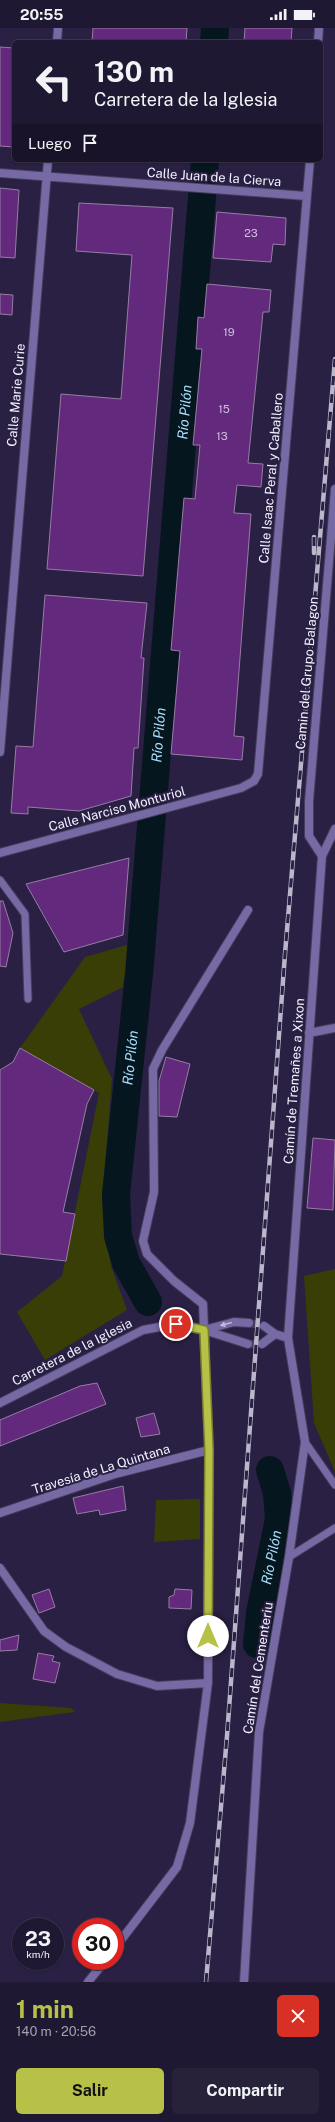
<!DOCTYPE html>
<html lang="es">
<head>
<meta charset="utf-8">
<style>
  :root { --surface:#1f1832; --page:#27213a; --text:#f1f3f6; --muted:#a1a0ac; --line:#3c374d; --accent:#b8c147 }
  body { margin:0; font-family:"Public Sans",sans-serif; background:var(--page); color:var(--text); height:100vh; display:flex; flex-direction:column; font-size:15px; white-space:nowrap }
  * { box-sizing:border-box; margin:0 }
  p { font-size:13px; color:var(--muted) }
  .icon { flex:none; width:22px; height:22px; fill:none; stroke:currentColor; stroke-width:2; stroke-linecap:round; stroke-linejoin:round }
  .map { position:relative; height:1954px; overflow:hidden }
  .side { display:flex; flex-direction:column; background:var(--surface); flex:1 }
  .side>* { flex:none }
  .top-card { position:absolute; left:12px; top:12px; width:311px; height:122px; border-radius:6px; box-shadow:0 1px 3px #0004,0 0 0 1px var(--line); background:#1f1832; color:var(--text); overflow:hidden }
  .speed { position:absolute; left:12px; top:1890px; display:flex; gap:8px; font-size:20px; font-weight:700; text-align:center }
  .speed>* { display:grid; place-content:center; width:52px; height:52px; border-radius:50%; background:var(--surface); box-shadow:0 1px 3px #0004,0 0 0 1px var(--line); line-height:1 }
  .speed small { font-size:10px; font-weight:400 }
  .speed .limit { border:6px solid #d22; background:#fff; color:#111 }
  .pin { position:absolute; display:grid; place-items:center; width:34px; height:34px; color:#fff; margin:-17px; border:2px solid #fff; border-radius:50%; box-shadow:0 1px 4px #0007 }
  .me { position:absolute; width:44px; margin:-22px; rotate:0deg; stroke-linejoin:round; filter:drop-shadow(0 0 3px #0008) }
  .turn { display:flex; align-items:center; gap:14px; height:84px; padding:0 16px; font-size:18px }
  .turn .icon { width:52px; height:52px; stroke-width:2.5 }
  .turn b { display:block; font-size:28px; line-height:34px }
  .then { display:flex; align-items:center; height:38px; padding:0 16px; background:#0003; gap:8px; font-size:15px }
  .round { display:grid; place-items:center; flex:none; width:42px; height:42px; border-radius:6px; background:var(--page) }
  .overview { display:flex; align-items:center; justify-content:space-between; height:68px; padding:0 16px }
  h1 { font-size:24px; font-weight:700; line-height:30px; color:var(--accent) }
  .button { display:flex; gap:8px; margin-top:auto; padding:8px 16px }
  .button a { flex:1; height:46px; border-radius:6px; background:var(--accent); color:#111; font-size:16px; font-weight:700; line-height:46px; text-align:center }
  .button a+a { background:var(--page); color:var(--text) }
  .status { display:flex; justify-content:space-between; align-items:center; height:28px; padding:0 20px; background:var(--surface); direction:ltr }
  .status svg { height:11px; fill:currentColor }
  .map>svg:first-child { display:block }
  .green { fill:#393d06 }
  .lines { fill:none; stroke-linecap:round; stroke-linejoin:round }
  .river { stroke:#06161e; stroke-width:28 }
  .building { fill:#63297d; stroke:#967da4 }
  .street-tunnel { stroke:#473f5f; stroke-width:8; stroke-dasharray:8 4; stroke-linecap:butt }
  .lane-casing { stroke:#453d5d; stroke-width:9 }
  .street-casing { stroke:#453d5d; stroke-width:10 }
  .lane { stroke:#7669a4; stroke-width:7 }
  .street { stroke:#7669a4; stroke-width:8 }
  .rail-casing { stroke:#bbb7cb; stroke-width:4.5 }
  .rail { stroke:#292043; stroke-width:3; stroke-dasharray:9; stroke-linecap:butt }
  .oneway { fill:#c1bbdb }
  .route-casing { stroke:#787d2e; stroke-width:10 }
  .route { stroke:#b8c147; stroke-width:7 }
  .labels { text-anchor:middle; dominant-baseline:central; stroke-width:4; stroke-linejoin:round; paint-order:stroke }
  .number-label { font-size:11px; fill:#cfbfde }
  .street-label { font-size:13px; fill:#f3f1ff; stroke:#292043 }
  .water-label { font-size:14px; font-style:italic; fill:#a8ddfb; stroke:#292043 }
</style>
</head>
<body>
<div class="status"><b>20:55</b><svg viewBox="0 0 49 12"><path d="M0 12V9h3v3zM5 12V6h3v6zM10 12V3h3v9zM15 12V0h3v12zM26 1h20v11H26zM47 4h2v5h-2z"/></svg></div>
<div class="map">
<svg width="335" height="1954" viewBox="0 0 335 1954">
  <rect width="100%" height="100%" fill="#292043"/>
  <path class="green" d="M130,916L123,959L79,981L112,1051L102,1176L111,1238L127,1282L45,1332L17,1284L62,1248L99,1065L20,1020L85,929Z
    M335,1241V1444L314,1395L304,1248Z
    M200,1471V1511L154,1514L156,1472Z
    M0,1675L71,1680L75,1684L0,1694Z"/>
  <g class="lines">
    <g class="river">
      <path d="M214,14L215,0"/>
      <path id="s1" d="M148,1274L126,1235L118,1208L116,1166L139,946L205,132"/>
      <path id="s2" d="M257,1616L260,1585L279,1491L277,1465L270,1442"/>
    </g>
  </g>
  <path class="building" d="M93,0H187L186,14H92Z
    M245,0H292L291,14H244Z
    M0,19L14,20V119L0,118Z
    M0,160L19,162L15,230L0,229Z
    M79,175L173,180L143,548L47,541L61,366L121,371L132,227L76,223Z
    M217,184L286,190L285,217L273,216L271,234L213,230Z
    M207,256L271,262L269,284H263L248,435L263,436L261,459L237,457L234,485L251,486L234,708L244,709L242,732L171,726L180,623L171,622L184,470L195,471L200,417H193L202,321H196L198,289L204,290Z
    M0,266L13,267L12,287L0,286Z
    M45,567L147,575L141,630H144L138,720H134L131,768L79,783L28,779V786L11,785L16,718L33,719Z
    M129,830L123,907L64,924L26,856Z
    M0,873H3L13,905L6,939L0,938Z
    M20,1020L94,1062L87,1076L63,1184L75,1186L66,1233L0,1226V1042L13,1034Z
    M166,1029L190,1036L177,1089L159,1088V1053Z
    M313,1110L335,1112L333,1182L307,1180Z
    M97,1355L106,1376L0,1418V1392L80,1358Z
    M154,1385L160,1406L141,1409L136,1390Z
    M123,1458L126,1482L100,1487L99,1482L77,1486L73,1470Z
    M49,1561L55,1579L39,1585L32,1567Z
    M175,1561L192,1562L191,1581L169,1580V1569L174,1567Z
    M19,1607L17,1622L0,1623V1612Z
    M38,1625L54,1628L52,1633L60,1635L55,1655L33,1651Z"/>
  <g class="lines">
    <path class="street-tunnel" d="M249,1295L264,1298
      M248,1316H262"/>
    <defs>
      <path id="lane" d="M0,852L25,886L28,971
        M305,1414L335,1457
        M289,1529L335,1500"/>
      <path id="street" d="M57,14L58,0
        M318,14L319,0
        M0,145L306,168
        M0,724L48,132
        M0,825L241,760L254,753L258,746L310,132
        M322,828L309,808V773L335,461
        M309,1005L335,1000
        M264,1298L275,1306L288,1310
        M204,1302L234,1294L249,1295
        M262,1316L275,1306
        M0,1375L143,1302L176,1296L204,1302L248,1316
        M0,1485L115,1446L209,1422
        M0,1540L44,1603L66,1619L117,1646L157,1658L208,1655
        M115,1920L177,1839L190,1795L208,1655L209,1422L203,1276L174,1253L147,1226L143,1213L154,1164L153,1041L162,1022L248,882
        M88,1954L105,1933
        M244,1954L259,1704L289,1529L305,1414L288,1310L322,828L335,801"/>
    </defs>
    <use href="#lane" class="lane-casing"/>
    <use href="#street" class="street-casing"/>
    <use href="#lane" class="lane"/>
    <use href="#street" class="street"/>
    <defs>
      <path id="rail" d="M314,509V525
        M206,1954L227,1708L285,926L335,331"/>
    </defs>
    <use href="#rail" class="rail-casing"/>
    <use href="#rail" class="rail"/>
  </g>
  <defs><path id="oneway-solid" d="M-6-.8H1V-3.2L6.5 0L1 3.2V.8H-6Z"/></defs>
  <use class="oneway" href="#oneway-solid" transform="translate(226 1296) rotate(165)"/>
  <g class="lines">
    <defs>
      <path id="route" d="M176,1296L204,1302L209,1422L208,1608"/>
    </defs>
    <use href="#route" class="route-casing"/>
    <use href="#route" class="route"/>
  </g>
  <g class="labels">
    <g class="number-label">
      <text x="251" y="205">23</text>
      <text x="229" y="304">19</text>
      <text x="224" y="381">15</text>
      <text x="222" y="408">13</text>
    </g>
    <g class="street-label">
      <text transform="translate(214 149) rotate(4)">Calle Juan de la Cierva</text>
      <text transform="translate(16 367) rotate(-85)">Calle Marie Curie</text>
      <text transform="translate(271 450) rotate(-85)">Calle Isaac Peral y Caballero</text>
      <text transform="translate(307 645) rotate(-85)">Camin del Grupo Balagon</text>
      <text transform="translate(117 781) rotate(-15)">Calle Narciso Monturiol</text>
      <text transform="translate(294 1053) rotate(-86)">Camín de Tremañes a Xixon</text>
      <text transform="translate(72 1324) rotate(-27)">Carretera de la Iglesia</text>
      <text transform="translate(101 1441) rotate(-17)">Travesía de La Quintana</text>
      <text transform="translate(258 1640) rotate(-81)">Camín del Cementeriu</text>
    </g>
    <g class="water-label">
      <text stroke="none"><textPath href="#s1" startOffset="900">Río Pilón</textPath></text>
      <text stroke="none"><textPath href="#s1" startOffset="576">Río Pilón</textPath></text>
      <text stroke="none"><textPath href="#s1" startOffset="252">Río Pilón</textPath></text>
      <text stroke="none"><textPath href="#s2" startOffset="88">Río Pilón</textPath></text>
    </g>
  </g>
</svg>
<div class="speed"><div>23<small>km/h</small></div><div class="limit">30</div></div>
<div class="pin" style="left:176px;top:1296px;background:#d93025"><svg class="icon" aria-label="arrive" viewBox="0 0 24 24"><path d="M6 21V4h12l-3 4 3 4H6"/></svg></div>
<svg class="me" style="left:208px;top:1608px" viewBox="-20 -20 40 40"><circle r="19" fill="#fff"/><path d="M0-13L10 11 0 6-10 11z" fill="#b8c147"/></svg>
<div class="top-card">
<div class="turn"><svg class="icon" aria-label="left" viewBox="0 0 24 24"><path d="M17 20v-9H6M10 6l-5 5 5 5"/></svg><div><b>130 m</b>Carretera de la Iglesia</div></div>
<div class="then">Luego<svg class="icon" aria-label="arrive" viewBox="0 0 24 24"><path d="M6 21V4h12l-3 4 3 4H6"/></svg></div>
</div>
</div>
<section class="side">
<div class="overview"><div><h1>1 min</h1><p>140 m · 20:56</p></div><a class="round" style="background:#d93025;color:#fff"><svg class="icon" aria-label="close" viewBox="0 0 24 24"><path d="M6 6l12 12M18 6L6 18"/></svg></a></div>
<div class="button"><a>Salir</a><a>Compartir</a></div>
</section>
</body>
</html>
